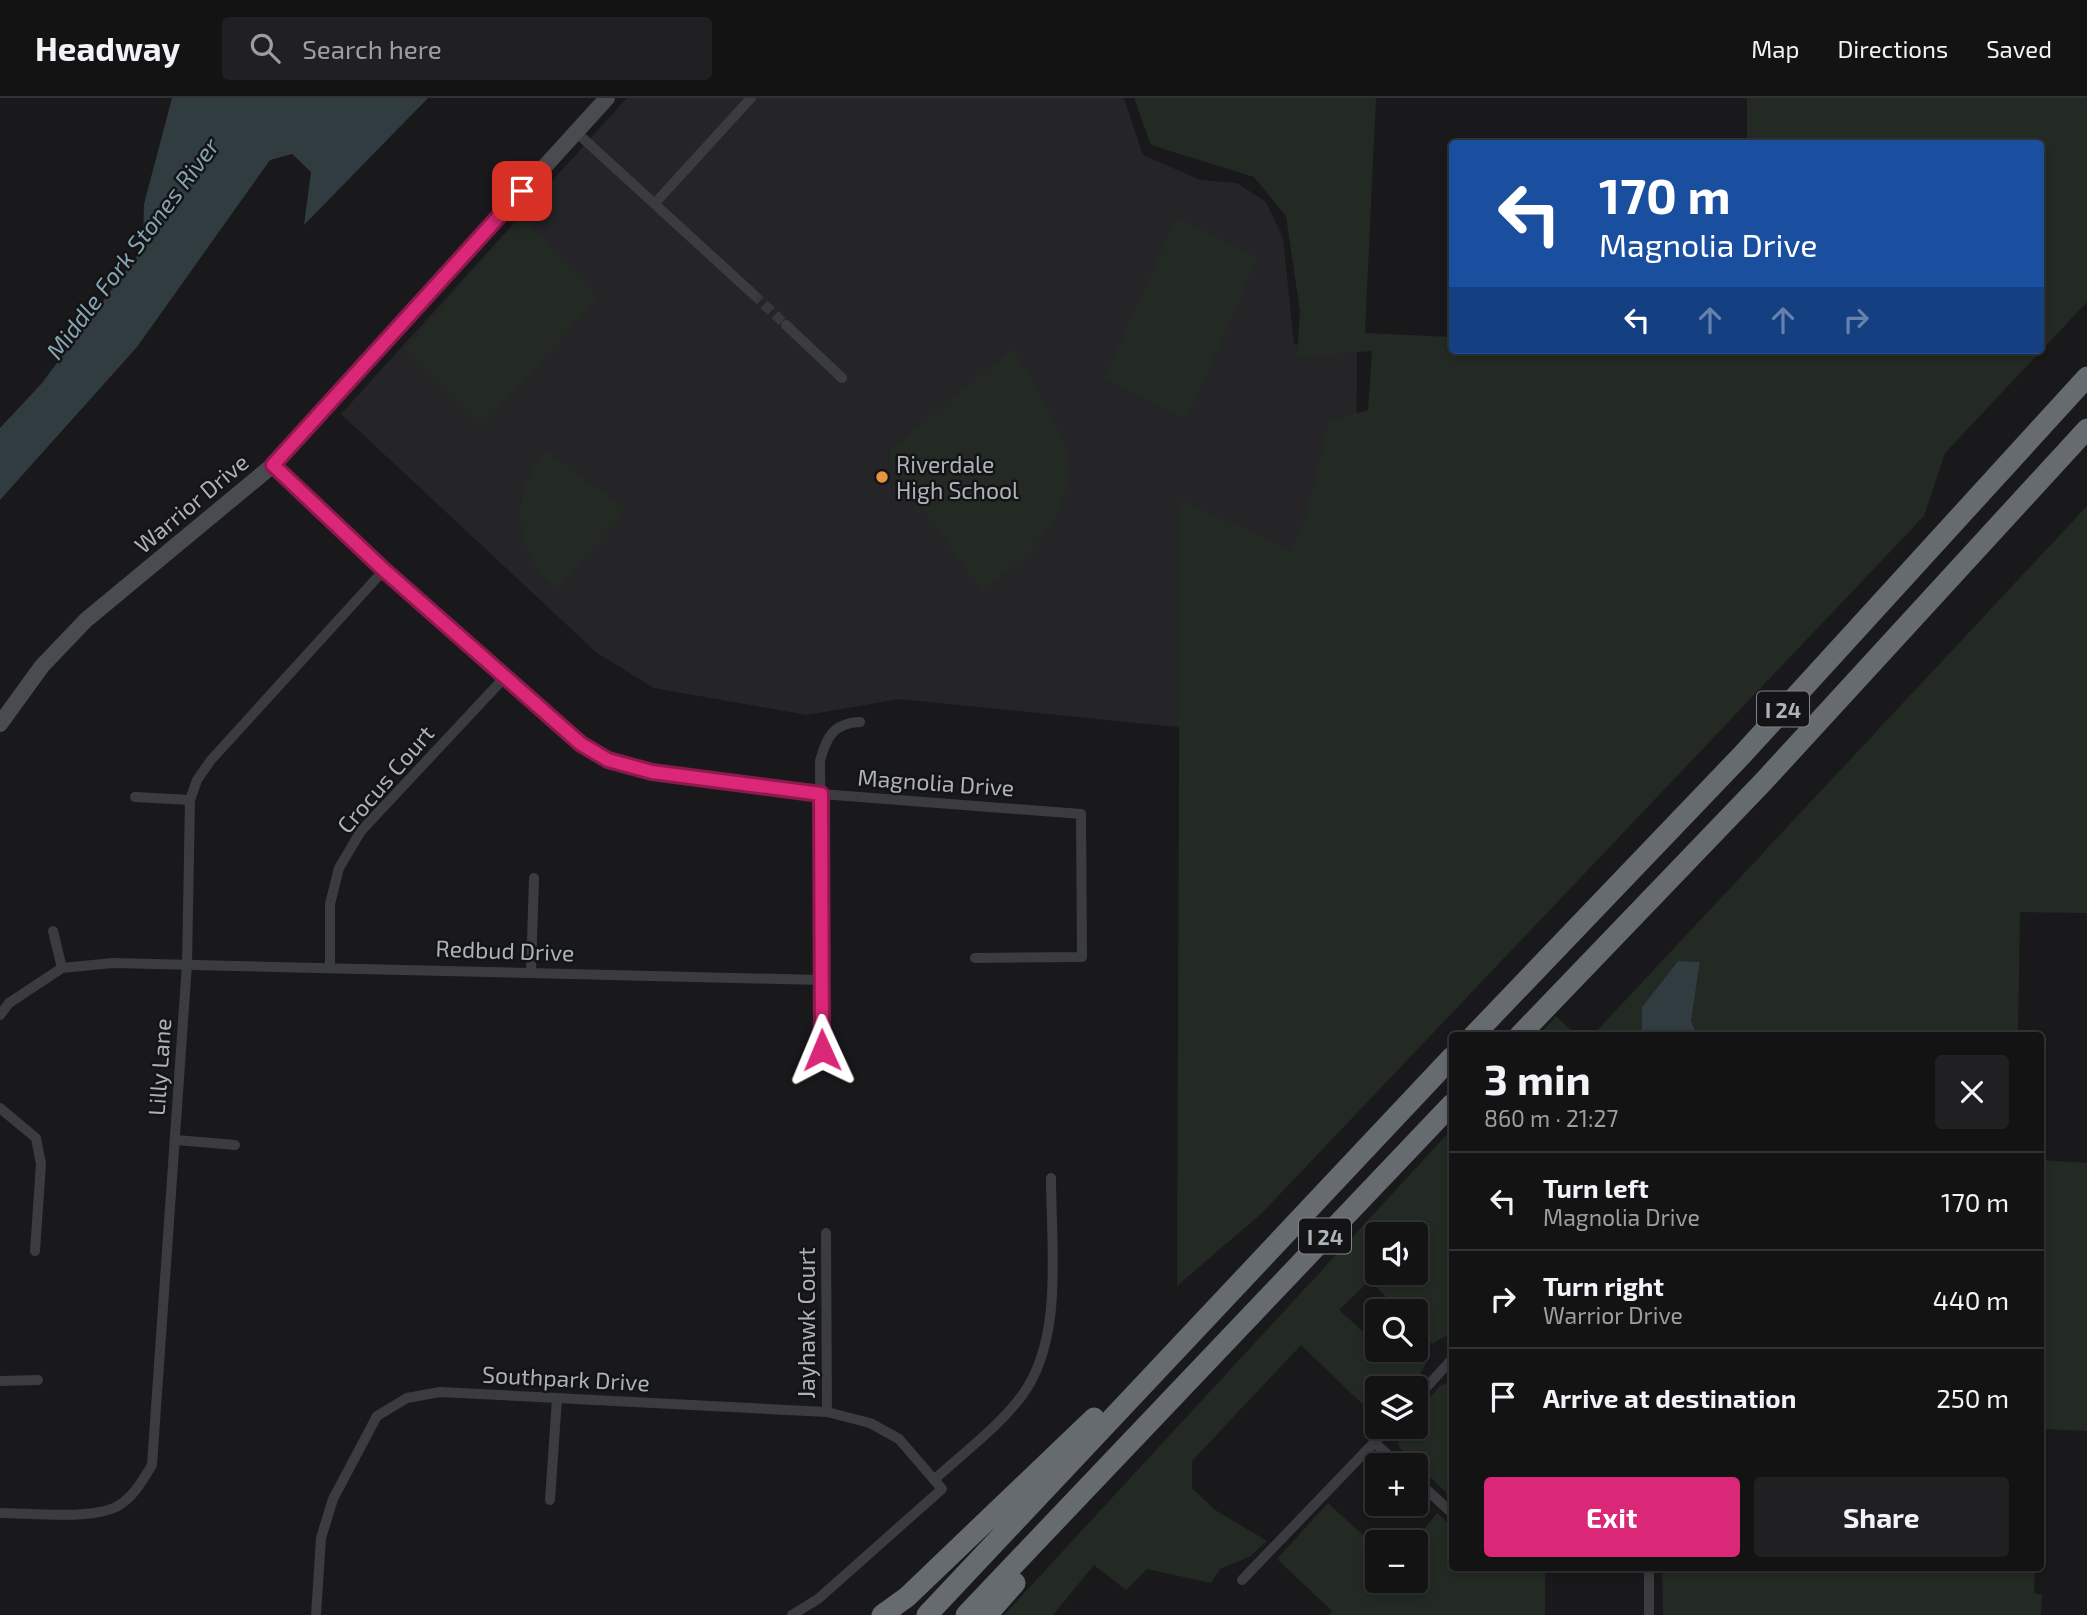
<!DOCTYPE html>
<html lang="en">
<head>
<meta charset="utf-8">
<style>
  :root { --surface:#131314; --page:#202022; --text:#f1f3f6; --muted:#9d9ea0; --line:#323234; --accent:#db2777 }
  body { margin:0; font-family:"Exo 2",sans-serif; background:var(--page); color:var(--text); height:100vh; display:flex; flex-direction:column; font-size:26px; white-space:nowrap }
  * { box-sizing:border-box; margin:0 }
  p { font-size:23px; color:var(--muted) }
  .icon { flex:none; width:38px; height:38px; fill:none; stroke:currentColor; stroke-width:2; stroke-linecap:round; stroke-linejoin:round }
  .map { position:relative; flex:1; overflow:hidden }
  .panel { position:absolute; left:1449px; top:934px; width:595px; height:539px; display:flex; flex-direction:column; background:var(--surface); border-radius:7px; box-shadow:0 4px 10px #0003,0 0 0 2px var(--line) }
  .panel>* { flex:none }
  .top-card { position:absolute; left:1449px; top:42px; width:595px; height:214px; border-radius:7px; box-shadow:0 4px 10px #0003,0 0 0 2px var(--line); background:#1a4fa0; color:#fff; overflow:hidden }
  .tools { position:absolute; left:1365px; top:1124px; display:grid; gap:14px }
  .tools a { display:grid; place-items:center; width:63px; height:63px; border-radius:7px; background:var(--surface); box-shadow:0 4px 10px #0003,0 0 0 2px var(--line); font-size:35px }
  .pin { position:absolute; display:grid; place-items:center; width:60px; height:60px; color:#fff; margin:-30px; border-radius:14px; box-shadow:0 4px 10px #0006 }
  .me { position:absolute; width:77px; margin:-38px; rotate:359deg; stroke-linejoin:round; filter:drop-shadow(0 0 5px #0008) }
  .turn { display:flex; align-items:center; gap:24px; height:147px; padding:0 35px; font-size:32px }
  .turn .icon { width:91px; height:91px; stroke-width:2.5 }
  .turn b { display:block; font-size:49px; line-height:60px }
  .lanes { display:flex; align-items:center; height:66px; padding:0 35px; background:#0003; justify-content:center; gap:35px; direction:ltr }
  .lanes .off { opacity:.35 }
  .round { display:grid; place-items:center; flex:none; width:74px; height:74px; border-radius:7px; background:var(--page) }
  .headline { display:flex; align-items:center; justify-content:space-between; height:119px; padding:0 35px }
  h1 { font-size:42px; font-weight:700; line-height:52px }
  .primary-button { display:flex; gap:14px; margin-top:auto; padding:14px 35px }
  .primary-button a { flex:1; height:80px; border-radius:7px; background:var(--accent); color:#fff; font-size:28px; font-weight:700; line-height:80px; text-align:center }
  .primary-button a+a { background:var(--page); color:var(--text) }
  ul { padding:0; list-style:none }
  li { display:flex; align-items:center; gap:21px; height:98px; padding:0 35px; border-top:2px solid var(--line) }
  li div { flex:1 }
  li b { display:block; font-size:26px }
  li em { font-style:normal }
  header { display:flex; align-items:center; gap:42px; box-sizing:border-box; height:98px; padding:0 35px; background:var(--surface); border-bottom:2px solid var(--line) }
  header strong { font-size:33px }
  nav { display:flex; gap:38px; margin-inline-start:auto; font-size:24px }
  .search { width:490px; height:63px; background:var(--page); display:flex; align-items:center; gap:18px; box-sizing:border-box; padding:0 24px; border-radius:7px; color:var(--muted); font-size:26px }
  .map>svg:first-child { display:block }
  .built { fill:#252528 }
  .green { fill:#232a23; fill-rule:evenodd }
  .water { fill:#313c40 }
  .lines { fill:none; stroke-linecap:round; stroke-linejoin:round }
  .street-tunnel { stroke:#36383b; stroke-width:10; stroke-dasharray:10 5; stroke-linecap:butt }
  .street { stroke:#3a3c3f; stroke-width:10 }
  .secondary { stroke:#484b4f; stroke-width:16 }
  .highway { stroke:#666b70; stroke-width:21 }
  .route-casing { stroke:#8e194d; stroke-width:18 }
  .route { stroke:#db2777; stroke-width:12 }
  .poi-dot { fill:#e79344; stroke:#141416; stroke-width:2.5 }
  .labels { text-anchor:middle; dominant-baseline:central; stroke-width:5; stroke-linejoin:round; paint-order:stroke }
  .shield { fill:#141416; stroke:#7e8388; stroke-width:2 }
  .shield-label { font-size:21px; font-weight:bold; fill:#acb2b9 }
  .poi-label { font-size:23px; fill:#acb2b9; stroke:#141416; text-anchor:start }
  .street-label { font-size:23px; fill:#acb2b9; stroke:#141416 }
  .water-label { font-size:24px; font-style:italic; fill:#85a5b2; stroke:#141416 }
</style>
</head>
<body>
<header>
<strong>Headway</strong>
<div class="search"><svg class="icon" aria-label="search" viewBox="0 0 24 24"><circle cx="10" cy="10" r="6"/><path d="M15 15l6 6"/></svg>Search here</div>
<nav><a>Map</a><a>Directions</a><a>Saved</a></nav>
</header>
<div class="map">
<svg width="2087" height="1517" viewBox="0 0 2087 1517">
  <rect width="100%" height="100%" fill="#19191b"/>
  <path class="built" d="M627,0H1124L1143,57L1201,82L1237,85L1266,104L1283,140L1294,246L1357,245L1355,647L899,601L807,617L654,590L597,555L341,316Z"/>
  <path class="green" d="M1134,0H1376L1365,235L1452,239V252H2040V46L1747,45V0H2087V204L1945,355L1924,418L1262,1115L1177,1188L1180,401L1291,453L1305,421L1329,323L1368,312L1372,253L1297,259L1300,213L1286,118L1254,79L1151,47Z
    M521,119L598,200L481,329L404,252Z
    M1177,119L1258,160L1187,321L1104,281Z
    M1013,250C1026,274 1063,333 1067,355C1078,415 1025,462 982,493L889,363L891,351Z
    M546,353L623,409L625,415L557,490C513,453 508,396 546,353Z
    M2087,408V815L2020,814L2018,938H1698L1691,923L1700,864L1678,863L1642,909V938H1592Z
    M1556,918L1577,938H1538Z
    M1452,1031V1240L1446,1238L1432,1246L1416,1230V1213H1399L1370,1182L1339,1212L1377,1246V1251H1383L1398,1264L1410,1251H1414L1426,1266L1412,1290H1377V1320L1301,1247L1192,1363V1390L1215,1412L1267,1443L1249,1459L1220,1471L1211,1485L1147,1471L1126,1492L1094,1467L1053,1517H1004ZM1377,1136H1416V1174H1377Z
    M2041,1062L2087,1065V1333L2041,1331Z
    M1452,1284V1400L1399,1349L1398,1340L1404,1328H1416V1315L1441,1287Z
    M1328,1405L1377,1450V1482H1416L1414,1444L1437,1415L1452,1429V1470H1545V1517H1329L1332,1513L1277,1461Z
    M1662,1470H2035L2034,1495L2042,1497L2041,1517H1663Z"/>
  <path class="water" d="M172,0H428L304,127L311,74L292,56L270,62L137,249L0,402V330L42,285L143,150L144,106Z
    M1678,863L1700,864L1691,923L1698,938H1642V909Z"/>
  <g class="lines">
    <path class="street-tunnel" d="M753,196L786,227"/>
    <path class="street" d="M576,34L753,196
      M656,104L751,0
      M786,227L842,280
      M273,367L504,580L581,646L608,662L652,674L821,696L1081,716L1082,859L975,860
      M135,699L190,702
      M53,833L62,870
      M330,868V806L339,770L361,733L504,580
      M531,874L534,780
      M0,917L9,905L62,870L113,865L821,882
      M822,952L820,663C826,640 833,625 860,624
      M0,1010L36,1040L41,1066L35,1153
      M176,1042L235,1047
      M826,1135L827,1314
      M0,1283L38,1282
      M1416,1301L1452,1261
      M1375,1345L1399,1367
      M934,1382C963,1355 1000,1328 1023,1296C1064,1239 1051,1147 1051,1080
      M1416,1382L1452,1415
      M550,1402L557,1301
      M0,1415C31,1415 88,1422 116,1409C133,1400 143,1382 152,1367L187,866L190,702L197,682L211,662L384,472
      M1242,1482L1390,1328
      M316,1517L321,1440L333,1401L377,1318L407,1300L440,1294L827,1314L870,1325L899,1341L942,1391L818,1501L792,1517
      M1649,1517V1470"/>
    <path class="secondary" d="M0,626L42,568L86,522L273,367L607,0"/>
    <path class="highway" d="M1473,938L1742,657L2087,279
      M1519,938L1764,683L2087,331
      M882,1517L907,1499L1094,1320
      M927,1517L1452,959
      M966,1517L1452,1006
      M987,1517L1015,1485"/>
  </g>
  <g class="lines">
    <defs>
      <path id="route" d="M522,93L273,367L384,472L581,646L608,662L652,674L821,696L822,952"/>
    </defs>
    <use href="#route" class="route-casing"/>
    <use href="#route" class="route"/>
  </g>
  <circle class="poi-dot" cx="882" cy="379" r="7"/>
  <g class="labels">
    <g class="shield">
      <rect x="1757" y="593.5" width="52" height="35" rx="5"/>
      <rect x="1299" y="1120.5" width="52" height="35" rx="5"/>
    </g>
    <g class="shield-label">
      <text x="1783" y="611">I 24</text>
      <text x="1325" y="1138">I 24</text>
    </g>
    <g class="poi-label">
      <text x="896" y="366">Riverdale<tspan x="896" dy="26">High School</tspan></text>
    </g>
    <g class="street-label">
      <text transform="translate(191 405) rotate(-40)">Warrior Drive</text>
      <text transform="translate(385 681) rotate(-49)">Crocus Court</text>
      <text transform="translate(936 684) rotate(4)">Magnolia Drive</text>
      <text transform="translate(505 852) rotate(2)">Redbud Drive</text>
      <text transform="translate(159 969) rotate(-86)">Lilly Lane</text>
      <text transform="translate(806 1225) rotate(-90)">Jayhawk Court</text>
      <text transform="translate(566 1280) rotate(3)">Southpark Drive</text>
    </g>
    <g class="water-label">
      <text transform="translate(132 150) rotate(-53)">Middle Fork Stones River</text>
    </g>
  </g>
</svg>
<div class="tools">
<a><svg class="icon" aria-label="sound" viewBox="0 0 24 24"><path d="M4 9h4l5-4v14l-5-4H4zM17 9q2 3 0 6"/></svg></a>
<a><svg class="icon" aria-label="search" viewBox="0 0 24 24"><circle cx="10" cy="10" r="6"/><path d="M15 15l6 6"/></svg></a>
<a><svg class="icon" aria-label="layers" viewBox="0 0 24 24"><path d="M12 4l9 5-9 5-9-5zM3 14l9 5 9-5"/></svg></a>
<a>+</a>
<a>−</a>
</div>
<div class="pin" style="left:522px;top:93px;background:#d93025"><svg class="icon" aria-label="arrive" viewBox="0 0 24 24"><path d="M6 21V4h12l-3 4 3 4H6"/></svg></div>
<svg class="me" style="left:822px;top:952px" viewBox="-20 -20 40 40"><path d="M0-17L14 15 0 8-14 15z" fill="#db2777" stroke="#fff" stroke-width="4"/></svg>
<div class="top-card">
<div class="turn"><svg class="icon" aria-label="left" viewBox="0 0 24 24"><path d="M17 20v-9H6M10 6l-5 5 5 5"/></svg><div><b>170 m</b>Magnolia Drive</div></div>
<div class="lanes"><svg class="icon" aria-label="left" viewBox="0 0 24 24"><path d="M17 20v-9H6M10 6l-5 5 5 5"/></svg><svg class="icon off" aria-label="ahead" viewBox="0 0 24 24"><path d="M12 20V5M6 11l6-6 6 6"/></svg><svg class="icon off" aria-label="ahead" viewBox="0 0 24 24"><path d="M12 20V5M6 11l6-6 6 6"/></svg><svg class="icon off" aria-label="right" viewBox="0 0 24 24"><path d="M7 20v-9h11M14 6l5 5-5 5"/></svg></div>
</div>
<section class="panel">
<div class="headline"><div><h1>3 min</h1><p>860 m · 21:27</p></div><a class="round"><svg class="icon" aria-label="close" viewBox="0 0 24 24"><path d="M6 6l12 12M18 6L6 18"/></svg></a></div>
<ul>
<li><svg class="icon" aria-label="left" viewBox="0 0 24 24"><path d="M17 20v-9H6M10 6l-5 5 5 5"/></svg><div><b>Turn left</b><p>Magnolia Drive</p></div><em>170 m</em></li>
<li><svg class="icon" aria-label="right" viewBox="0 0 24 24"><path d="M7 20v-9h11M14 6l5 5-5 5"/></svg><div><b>Turn right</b><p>Warrior Drive</p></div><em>440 m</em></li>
<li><svg class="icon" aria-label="arrive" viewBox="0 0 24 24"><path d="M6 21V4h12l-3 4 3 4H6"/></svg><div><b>Arrive at destination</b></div><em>250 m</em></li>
</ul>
<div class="primary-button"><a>Exit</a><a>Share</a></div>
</section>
</div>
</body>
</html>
